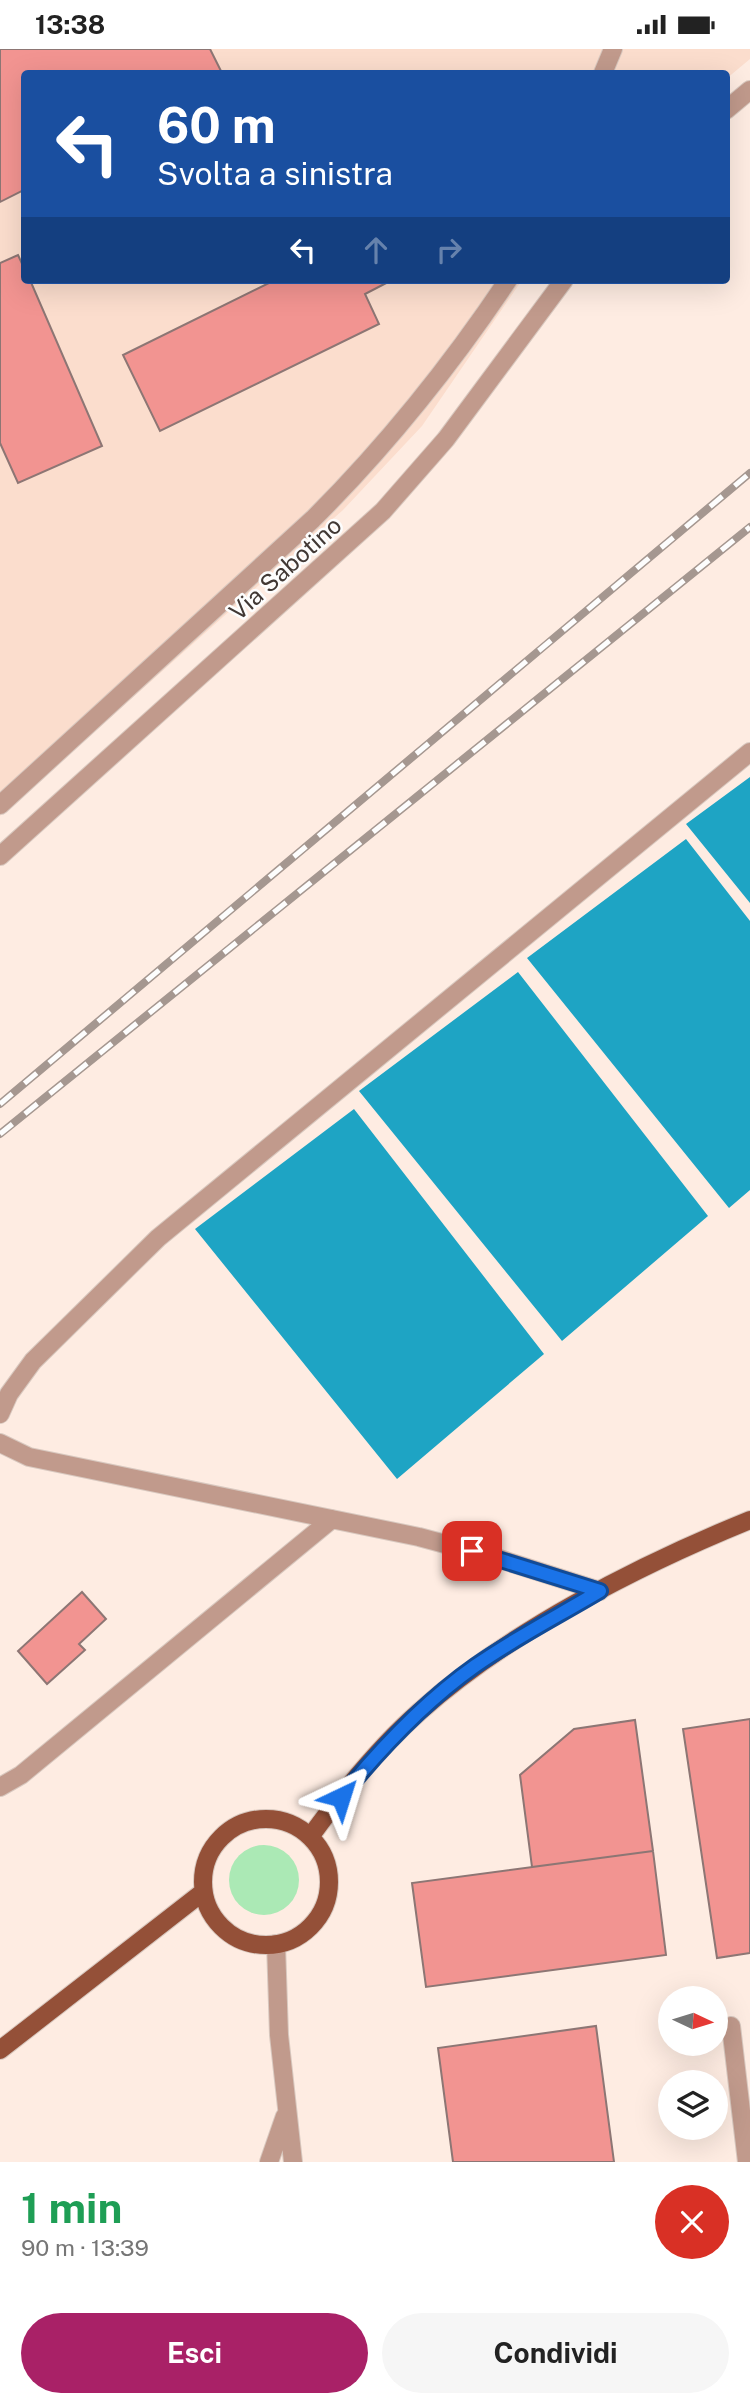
<!DOCTYPE html>
<html lang="it">
<head>
<meta charset="utf-8">
<style>
  :root { --surface:#fff; --page:#f6f6f6; --text:#222; --muted:#767676; --accent:#a92167 }
  body { margin:0; font-family:"Public Sans",sans-serif; background:var(--page); color:var(--text); height:100vh; display:flex; flex-direction:column; font-size:26px; white-space:nowrap }
  * { box-sizing:border-box; margin:0 }
  p { font-size:23px; color:var(--muted) }
  .icon { flex:none; width:38px; height:38px; fill:none; stroke:currentColor; stroke-width:2; stroke-linecap:round; stroke-linejoin:round }
  .map { position:relative; height:2113px; overflow:hidden }
  .panel { display:flex; flex-direction:column; background:var(--surface); flex:1 }
  .panel>* { flex:none }
  .banner { position:absolute; left:21px; top:21px; width:709px; height:214px; border-radius:7px; box-shadow:0 7px 28px #0002; background:#1a4fa0; color:#fff; overflow:hidden }
  .needle { width:46px; rotate:94deg }
  .buttons { position:absolute; left:658px; top:1937px; display:grid; gap:14px }
  .buttons a { display:grid; place-items:center; width:70px; height:70px; border-radius:50%; background:var(--surface); box-shadow:0 7px 28px #0002; font-size:35px }
  .pin { position:absolute; display:grid; place-items:center; width:60px; height:60px; color:#fff; margin:-30px; border-radius:14px; box-shadow:0 4px 10px #0006 }
  .me { position:absolute; width:77px; margin:-38px; rotate:41deg; stroke-linejoin:round; filter:drop-shadow(0 0 5px #0008) }
  .turn { display:flex; align-items:center; gap:24px; height:147px; padding:0 21px; font-size:32px }
  .turn .icon { width:91px; height:91px; stroke-width:2.5 }
  .turn b { display:block; font-size:49px; line-height:60px }
  .lanes { display:flex; align-items:center; height:66px; padding:0 21px; background:#0003; justify-content:center; gap:35px; direction:ltr }
  .lanes .off { opacity:.35 }
  .round { display:grid; place-items:center; flex:none; width:74px; height:74px; border-radius:37px; background:var(--page) }
  .headline { display:flex; align-items:center; justify-content:space-between; height:119px; padding:0 21px }
  h1 { font-size:42px; font-weight:700; line-height:52px; color:#1e9e55 }
  .action { display:flex; gap:14px; margin-top:auto; padding:14px 21px }
  .action a { flex:1; height:80px; border-radius:42px; background:var(--accent); color:#fff; font-size:28px; font-weight:700; line-height:80px; text-align:center }
  .action a+a { background:var(--page); color:var(--text) }
  .status { display:flex; justify-content:space-between; align-items:center; height:49px; padding:0 35px; background:var(--surface); direction:ltr }
  .status svg { height:19px; fill:currentColor }
  .map>svg:first-child { display:block }
  .built { fill:#fbddcd }
  .green { fill:#abe9b5 }
  .water { fill:#1ea4c4 }
  .building { fill:#f29491; stroke:#8d7674; stroke-width:2 }
  .lines { fill:none; stroke-linecap:round; stroke-linejoin:round }
  .minor-casing { stroke:#d8c8bf; stroke-width:20 }
  .major-casing { stroke:#d8c8bf; stroke-width:20 }
  .minor { stroke:#c19a8c; stroke-width:18 }
  .major { stroke:#945038; stroke-width:18 }
  .rail-casing { stroke:#a59790; stroke-width:8 }
  .rail { stroke:#fdfdfd; stroke-width:5; stroke-dasharray:16; stroke-linecap:butt }
  .route-casing { stroke:#114b97; stroke-width:18 }
  .route { stroke:#1a73e8; stroke-width:12 }
  .labels { text-anchor:middle; dominant-baseline:central; stroke-width:5; stroke-linejoin:round; paint-order:stroke }
  .street-label { font-size:24px; fill:#413834; stroke:#fdfdfd }
</style>
</head>
<body>
<div class="status"><b>13:38</b><svg viewBox="0 0 49 12"><path d="M0 12V9h3v3zM5 12V6h3v6zM10 12V3h3v9zM15 12V0h3v12zM26 1h20v11H26zM47 4h2v5h-2z"/></svg></div>
<div class="map">
<svg width="750" height="2113" viewBox="0 0 750 2113">
  <rect width="100%" height="100%" fill="#feece2"/>
  <path class="built" d="M0,0H750V10L726,30V24H24V231H522L422,377L343,461L0,767Z"/>
  <path class="green" d="M229 1831a35 35 0 1 1 70 0a35 35 0 1 1-70 0Z"/>
  <path class="water" d="M750,728V854L686,775Z
    M686,790L750,872V1141L729,1159L527,909Z
    M518,923L708,1167L562,1292L359,1042Z
    M354,1060L544,1305L397,1430L195,1180Z"/>
  <path class="building" d="M0,0H210L222,24H24V141L0,153Z
    M18,206L24,219V231H30L102,397L18,434L0,394V214Z
    M275,231H392L365,245L379,275L160,382L123,306Z
    M82,1543L106,1570L79,1595L85,1601L47,1635L18,1602Z
    M750,1670V1904L717,1909L683,1680Z
    M635,1671L653,1802L532,1818L520,1726L574,1680Z
    M653,1802L666,1906L426,1938L412,1834Z
    M596,1977L614,2113H453L438,1999Z"/>
  <g class="lines">
    <defs>
      <path id="minor" d="M603,24L613,0
        M726,61L750,41
        M0,756L313,470C387,396 449,319 508,231
        M0,807L383,462L446,390L564,231
        M0,1365L9,1345L33,1312L158,1189L750,703
        M0,1394L29,1408L419,1488L490,1507L600,1542
        M0,1738L21,1726L332,1470
        M276,1895L279,1986L293,2113
        M731,1977L747,2113
        M269,2113L285,2067"/>
      <path id="major" d="M203 1833a63 63 0 1 1 126 0a63 63 0 1 1-126 0Z
        M310,1788C342,1744 378,1699 419,1663C510,1582 637,1517 750,1471
        M0,2001L203,1843"/>
    </defs>
    <use href="#minor" class="minor-casing"/>
    <use href="#major" class="major-casing"/>
    <use href="#minor" class="minor"/>
    <use href="#major" class="major"/>
    <defs>
      <path id="rail" d="M0,1055L750,424
        M0,1085L750,478"/>
    </defs>
    <use href="#rail" class="rail-casing"/>
    <use href="#rail" class="rail"/>
  </g>
  <g class="lines">
    <defs>
      <path id="route" d="M341,1748C380,1700 424,1653 475,1617C515,1589 558,1567 600,1542L472,1502"/>
    </defs>
    <use href="#route" class="route-casing"/>
    <use href="#route" class="route"/>
  </g>
  <g class="labels">
    <g class="street-label">
      <text transform="translate(285 519) rotate(-42)">Via Sabotino</text>
    </g>
  </g>
</svg>
<div class="buttons">
<a><svg class="needle" viewBox="-14 -14 28 28"><path d="M0-13l5 13h-10z" fill="#e53935"/><path d="M0 13l5-13h-10z" fill="#767676"/></svg></a>
<a><svg class="icon" aria-label="layers" viewBox="0 0 24 24"><path d="M12 4l9 5-9 5-9-5zM3 14l9 5 9-5"/></svg></a>
</div>
<div class="pin" style="left:472px;top:1502px;background:#d93025"><svg class="icon" aria-label="arrive" viewBox="0 0 24 24"><path d="M6 21V4h12l-3 4 3 4H6"/></svg></div>
<svg class="me" style="left:341px;top:1748px" viewBox="-20 -20 40 40"><path d="M0-17L14 15 0 8-14 15z" fill="#1a73e8" stroke="#fff" stroke-width="4"/></svg>
<div class="banner">
<div class="turn"><svg class="icon" aria-label="left" viewBox="0 0 24 24"><path d="M17 20v-9H6M10 6l-5 5 5 5"/></svg><div><b>60 m</b>Svolta a sinistra</div></div>
<div class="lanes"><svg class="icon" aria-label="left" viewBox="0 0 24 24"><path d="M17 20v-9H6M10 6l-5 5 5 5"/></svg><svg class="icon off" aria-label="ahead" viewBox="0 0 24 24"><path d="M12 20V5M6 11l6-6 6 6"/></svg><svg class="icon off" aria-label="right" viewBox="0 0 24 24"><path d="M7 20v-9h11M14 6l5 5-5 5"/></svg></div>
</div>
</div>
<section class="panel">
<div class="headline"><div><h1>1 min</h1><p>90 m · 13:39</p></div><a class="round" style="background:#d93025;color:#fff"><svg class="icon" aria-label="close" viewBox="0 0 24 24"><path d="M6 6l12 12M18 6L6 18"/></svg></a></div>
<div class="action"><a>Esci</a><a>Condividi</a></div>
</section>
</body>
</html>
